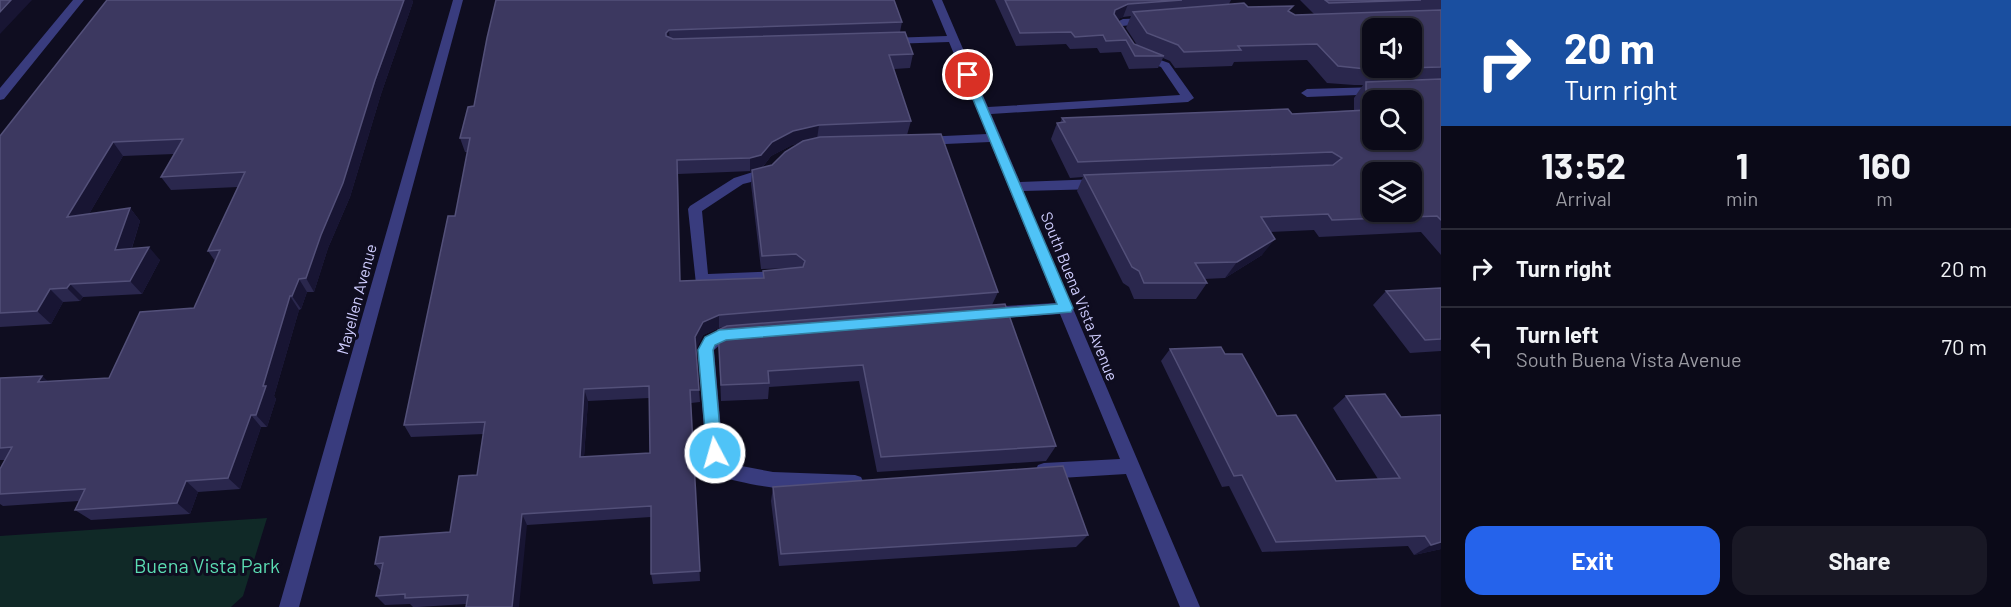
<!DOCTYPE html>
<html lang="en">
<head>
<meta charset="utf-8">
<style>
  :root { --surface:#0b0a18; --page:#191825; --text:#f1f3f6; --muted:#9a9aa2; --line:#2b2b37; --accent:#2563eb }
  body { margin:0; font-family:Barlow,sans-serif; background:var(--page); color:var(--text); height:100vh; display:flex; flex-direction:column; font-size:22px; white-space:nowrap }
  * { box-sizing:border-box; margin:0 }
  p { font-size:20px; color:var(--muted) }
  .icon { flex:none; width:33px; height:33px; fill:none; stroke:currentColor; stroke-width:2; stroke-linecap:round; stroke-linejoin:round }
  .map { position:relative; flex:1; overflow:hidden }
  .details { display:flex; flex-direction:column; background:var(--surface); width:570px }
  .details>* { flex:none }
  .hud { background:#1a4fa0; color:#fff; overflow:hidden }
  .fabs { position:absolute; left:1362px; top:18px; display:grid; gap:12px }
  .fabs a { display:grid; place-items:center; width:60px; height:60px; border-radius:12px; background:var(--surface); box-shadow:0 2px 4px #0004,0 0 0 2px var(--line); font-size:30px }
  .pin { position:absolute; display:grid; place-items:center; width:51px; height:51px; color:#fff; margin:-26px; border:3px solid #fff; border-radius:50%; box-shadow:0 2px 6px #0007 }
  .me { position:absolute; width:66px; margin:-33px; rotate:354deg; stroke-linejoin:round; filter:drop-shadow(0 0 4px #0008) }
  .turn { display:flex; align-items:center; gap:21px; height:126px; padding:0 24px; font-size:27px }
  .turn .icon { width:78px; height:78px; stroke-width:2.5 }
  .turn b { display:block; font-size:42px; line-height:51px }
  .eta { display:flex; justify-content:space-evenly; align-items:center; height:102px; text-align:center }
  .eta b { font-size:36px; font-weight:700; line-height:42px }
  .cta { display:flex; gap:12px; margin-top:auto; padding:12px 24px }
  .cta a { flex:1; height:69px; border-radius:18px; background:var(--accent); color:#fff; font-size:24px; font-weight:700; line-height:69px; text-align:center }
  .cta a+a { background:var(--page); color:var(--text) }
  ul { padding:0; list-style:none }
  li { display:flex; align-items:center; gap:18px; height:78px; padding:0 24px; border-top:2px solid var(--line) }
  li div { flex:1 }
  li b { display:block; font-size:22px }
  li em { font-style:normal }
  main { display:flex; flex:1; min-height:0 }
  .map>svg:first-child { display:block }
  .green { fill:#102927 }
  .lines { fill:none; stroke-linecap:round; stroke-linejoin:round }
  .minor { fill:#393c7e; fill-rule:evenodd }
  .wall { fill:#2a274d; fill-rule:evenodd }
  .shaded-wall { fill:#181533 }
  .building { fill:#3c3860; stroke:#535079; stroke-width:1.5; fill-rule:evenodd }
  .route { fill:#4fc3f7; stroke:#337fa1; stroke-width:1.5 }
  .labels { text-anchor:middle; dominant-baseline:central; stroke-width:6; stroke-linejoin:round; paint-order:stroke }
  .street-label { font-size:16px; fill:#cfcdfe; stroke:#0f0d20 }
  .near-park-label { font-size:20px; fill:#5bdcb2; stroke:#0f0d20 }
</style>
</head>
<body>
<main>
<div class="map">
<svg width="1441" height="607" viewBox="0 0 1441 607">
  <rect width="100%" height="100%" fill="#0f0d20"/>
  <path class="green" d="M267,518L243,596L231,607H0V536Z"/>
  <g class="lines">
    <path class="minor" d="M73,0H84L4,99L0,100V88Z
      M453,0H463L299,607H279Z
      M932,0H942L988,107L1180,95L1161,67L1139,59V55L1143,54L1169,63L1194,98L1188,102L991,114L1020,182L1099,179L1106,184L1099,189L1023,191L1200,607H1180L1126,474L1044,479L1038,477L1035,471L1038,465L1044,463L1120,459L1060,314L988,319L983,317L980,313L983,309L988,307L1056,303L990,142L923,145L917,141L923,137L987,134L949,42L890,44L884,41L890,38L947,36Z
      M1148,18L1152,19V23L1122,26L1129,39L1124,42L1120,41L1111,25L1123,19Z
      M1379,87L1383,88V94L1307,97L1301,93L1307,89Z
      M769,167L775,171L771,177L743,184L702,211L708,274L783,271L788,273L790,277L788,281L696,284L688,209L690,206L734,178Z
      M737,327L742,329L745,333L742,337L724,341L714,350L723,452L731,464L773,472L855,475L861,477L864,483L861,489C834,499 747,486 719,476L706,453L698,350L709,335Z"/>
  </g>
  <path class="wall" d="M404,0H412L413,2L381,94L350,197L328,248L314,292H307L301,309L299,310L274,396L276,399L267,427H261L240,489L198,492L190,514L91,520L75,510L79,501L3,506L0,504V494L5,460H0V378L48,381L109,378L194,308L215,261L208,251L238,187L171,190L161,177L174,154L123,156L89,214L130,208L140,221L132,248L160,260L142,294L83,297L80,301L63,302L51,324L0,327V136Z
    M496,0L902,22L900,32L913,54L910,68L894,69L911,121L907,135L998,292L992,305L1056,446L1046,461L877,472L859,381L769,387L768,399L721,401L718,330L723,327L719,328L703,335L696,349L700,402L691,403L700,581L653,584L651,574V517L527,525L466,604L418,607H413L410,604L385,605L376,596L381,571L375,564L450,532L477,475L484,434L411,437L404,425L455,216L468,152H465L460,138L474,106ZM800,143L772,165L762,168L771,156L792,145ZM752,171L751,184L761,269L795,268L763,271V279L680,281L678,174ZM649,398L650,453L584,457L588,401Z
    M995,0H1231L1229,4L1289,12L1295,15L1314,14L1300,0H1441V255L1421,232L1319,237L1314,230L1270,232L1262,255L1225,278L1204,279L1207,283L1196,299H1134L1129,287L1123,283L1077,191L1083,177L1070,178L1051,139L1057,123H1060L1062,118L1292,114L1354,110V98L1363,85H1354L1327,83L1307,60L1234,62L1232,66L1175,68L1170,61L1163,58L1158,68L1129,69L1121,52L1100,53L1097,48L1070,49L1066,44L1016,46ZM1131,16L1126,28L1137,45L1134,44L1118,19L1123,17ZM1372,100L1412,140H1372Z
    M1441,288V351L1410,353L1373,305L1386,291Z
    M1170,349L1225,354L1277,416L1336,481L1378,479L1333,408L1346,396L1401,417L1441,415V549L1414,555L1408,546L1262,552L1229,486L1222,487L1161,361Z
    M773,487L1088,535L1076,547L779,566L771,501Z"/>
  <path class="shaded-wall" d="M11,0H32L0,34V12Z
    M404,0H412L413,2L381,94L350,197L328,248L314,292L306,278Z
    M1128,4L1123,17L1110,23L1115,10Z
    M669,30L670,44L666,46V33Z
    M819,125L817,139L792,145L771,156L761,169L750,172V158L772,142L793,131Z
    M113,142L123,156L79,231L67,217Z
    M130,208L140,221L127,263L115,250Z
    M1275,239L1262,255L1225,278L1237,262Z
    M149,247L160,260L142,294L130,281Z
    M299,279L307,292L301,309L292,296Z
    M70,284L83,297L80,301L67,288Z
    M50,289L63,302L51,324L37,311Z
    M290,296L299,310L274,396L276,399L267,427L256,415L263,386Z
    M719,315V328L703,335L696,350L695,337L703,322Z
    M42,376L56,388L38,382Z
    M584,389L588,401L583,469L580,457Z
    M251,415L261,427L240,489L228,478Z
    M186,481L198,492L190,514L177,503Z
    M522,514L527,525L519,607H512Z
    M1441,542V549L1414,555L1431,545Z"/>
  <path class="building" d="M0,0H11L0,12Z
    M107,0H404L375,80L343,183L321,235L306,278L299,279L292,296H290L263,386H266L256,415H251L228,478L186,481L177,503L75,510L85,489L0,494V469L12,447L0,448V378L42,376L38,382L109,378L140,312L194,308L220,250L208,251L245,172L161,177L183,139L113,142L67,217L130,208L115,250L149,247L130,281L70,284L67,288L50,289L37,311L0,313V136Z
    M496,0H894L902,22L669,30L666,33V36L673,39L905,32L913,54L889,55L911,121L819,125L793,131L772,142L761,155L750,158L677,160L680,281L764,278L763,271L803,267L805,261L796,254L762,256L752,170L772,165L785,152L803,141L820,137L941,134L998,292L719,315L703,322L695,337L699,390H690L700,571L651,574V506L522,514L512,607H466L468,595L405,598V594L376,596L383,563L375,564L380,537L450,532L459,476L477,475L485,422L404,425L448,216H455L470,138H460L468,107L474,106L487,38ZM649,386L650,453L580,457L584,389Z
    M1005,0H1182L1128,4L1115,10L1114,14L1134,44L1164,56H1135L1126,40L1106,41L1103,35L1075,37L1071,32L1020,33Z
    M1325,0H1421L1329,3Z
    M1244,3L1248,7L1293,6L1288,11L1295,15L1441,10V67L1366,69L1338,66L1317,44L1238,46L1241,50L1184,52L1178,45L1147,33L1133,12ZM1372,28H1412V68H1372Z
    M1441,79V220L1437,216L1332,220L1328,214L1261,217L1275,239L1237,262L1195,263L1207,283H1144L1139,271L1132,267L1084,175L1333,165L1342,158L1332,152L1078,162L1057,123L1065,122L1062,118L1288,109L1292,114L1367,110L1365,107H1372V140H1412V100H1372V104L1366,97V82ZM1372,172H1412V212H1372Z
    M1441,288V339L1425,340L1386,291Z
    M1005,304L1056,446L881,457L863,365L768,371L769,383L721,385L718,330L727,326Z
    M1221,347L1225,354H1242L1277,416L1296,415L1336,481L1400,478L1346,396L1385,394L1401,417L1441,415V542L1431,545L1425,536L1276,542L1242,475L1234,476L1170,349Z
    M1063,466L1088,535L781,554L773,487Z"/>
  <path class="route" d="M964,72L973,75L1073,308L1071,312L726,340L715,345L713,350L722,453L720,458L715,460L709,458L707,453L698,350L705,337L719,330L1057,304L963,75Z"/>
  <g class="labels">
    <g class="street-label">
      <text transform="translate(1080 296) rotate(68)">South Buena Vista Avenue</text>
      <text transform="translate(356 299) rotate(-75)">Mayellen Avenue</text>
    </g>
    <g class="near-park-label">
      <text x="207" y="565">Buena Vista Park</text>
    </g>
  </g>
</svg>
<div class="fabs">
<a><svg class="icon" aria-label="sound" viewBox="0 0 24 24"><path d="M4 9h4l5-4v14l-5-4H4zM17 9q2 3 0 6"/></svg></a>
<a><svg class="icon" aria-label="search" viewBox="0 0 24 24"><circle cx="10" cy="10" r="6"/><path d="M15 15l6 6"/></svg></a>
<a><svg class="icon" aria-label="layers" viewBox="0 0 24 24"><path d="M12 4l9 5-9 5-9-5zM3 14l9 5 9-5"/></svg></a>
</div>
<div class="pin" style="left:968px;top:75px;background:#d93025"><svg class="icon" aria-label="arrive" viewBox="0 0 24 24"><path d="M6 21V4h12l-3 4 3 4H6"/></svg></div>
<svg class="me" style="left:715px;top:453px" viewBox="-20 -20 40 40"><circle r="17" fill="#4fc3f7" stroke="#fff" stroke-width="3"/><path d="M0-11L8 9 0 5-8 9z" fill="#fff"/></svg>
</div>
<section class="details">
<div class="hud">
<div class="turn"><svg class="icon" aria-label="right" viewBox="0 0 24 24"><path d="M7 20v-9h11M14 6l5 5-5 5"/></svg><div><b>20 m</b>Turn right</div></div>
</div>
<div class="eta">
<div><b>13:52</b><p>Arrival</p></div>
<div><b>1</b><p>min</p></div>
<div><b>160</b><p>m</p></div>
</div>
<ul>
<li><svg class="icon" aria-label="right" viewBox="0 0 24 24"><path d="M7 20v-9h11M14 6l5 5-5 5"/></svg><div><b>Turn right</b></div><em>20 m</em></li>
<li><svg class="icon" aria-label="left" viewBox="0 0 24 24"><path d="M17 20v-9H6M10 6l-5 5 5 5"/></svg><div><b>Turn left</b><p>South Buena Vista Avenue</p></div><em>70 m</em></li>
</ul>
<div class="cta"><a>Exit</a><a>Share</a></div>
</section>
</main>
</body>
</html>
